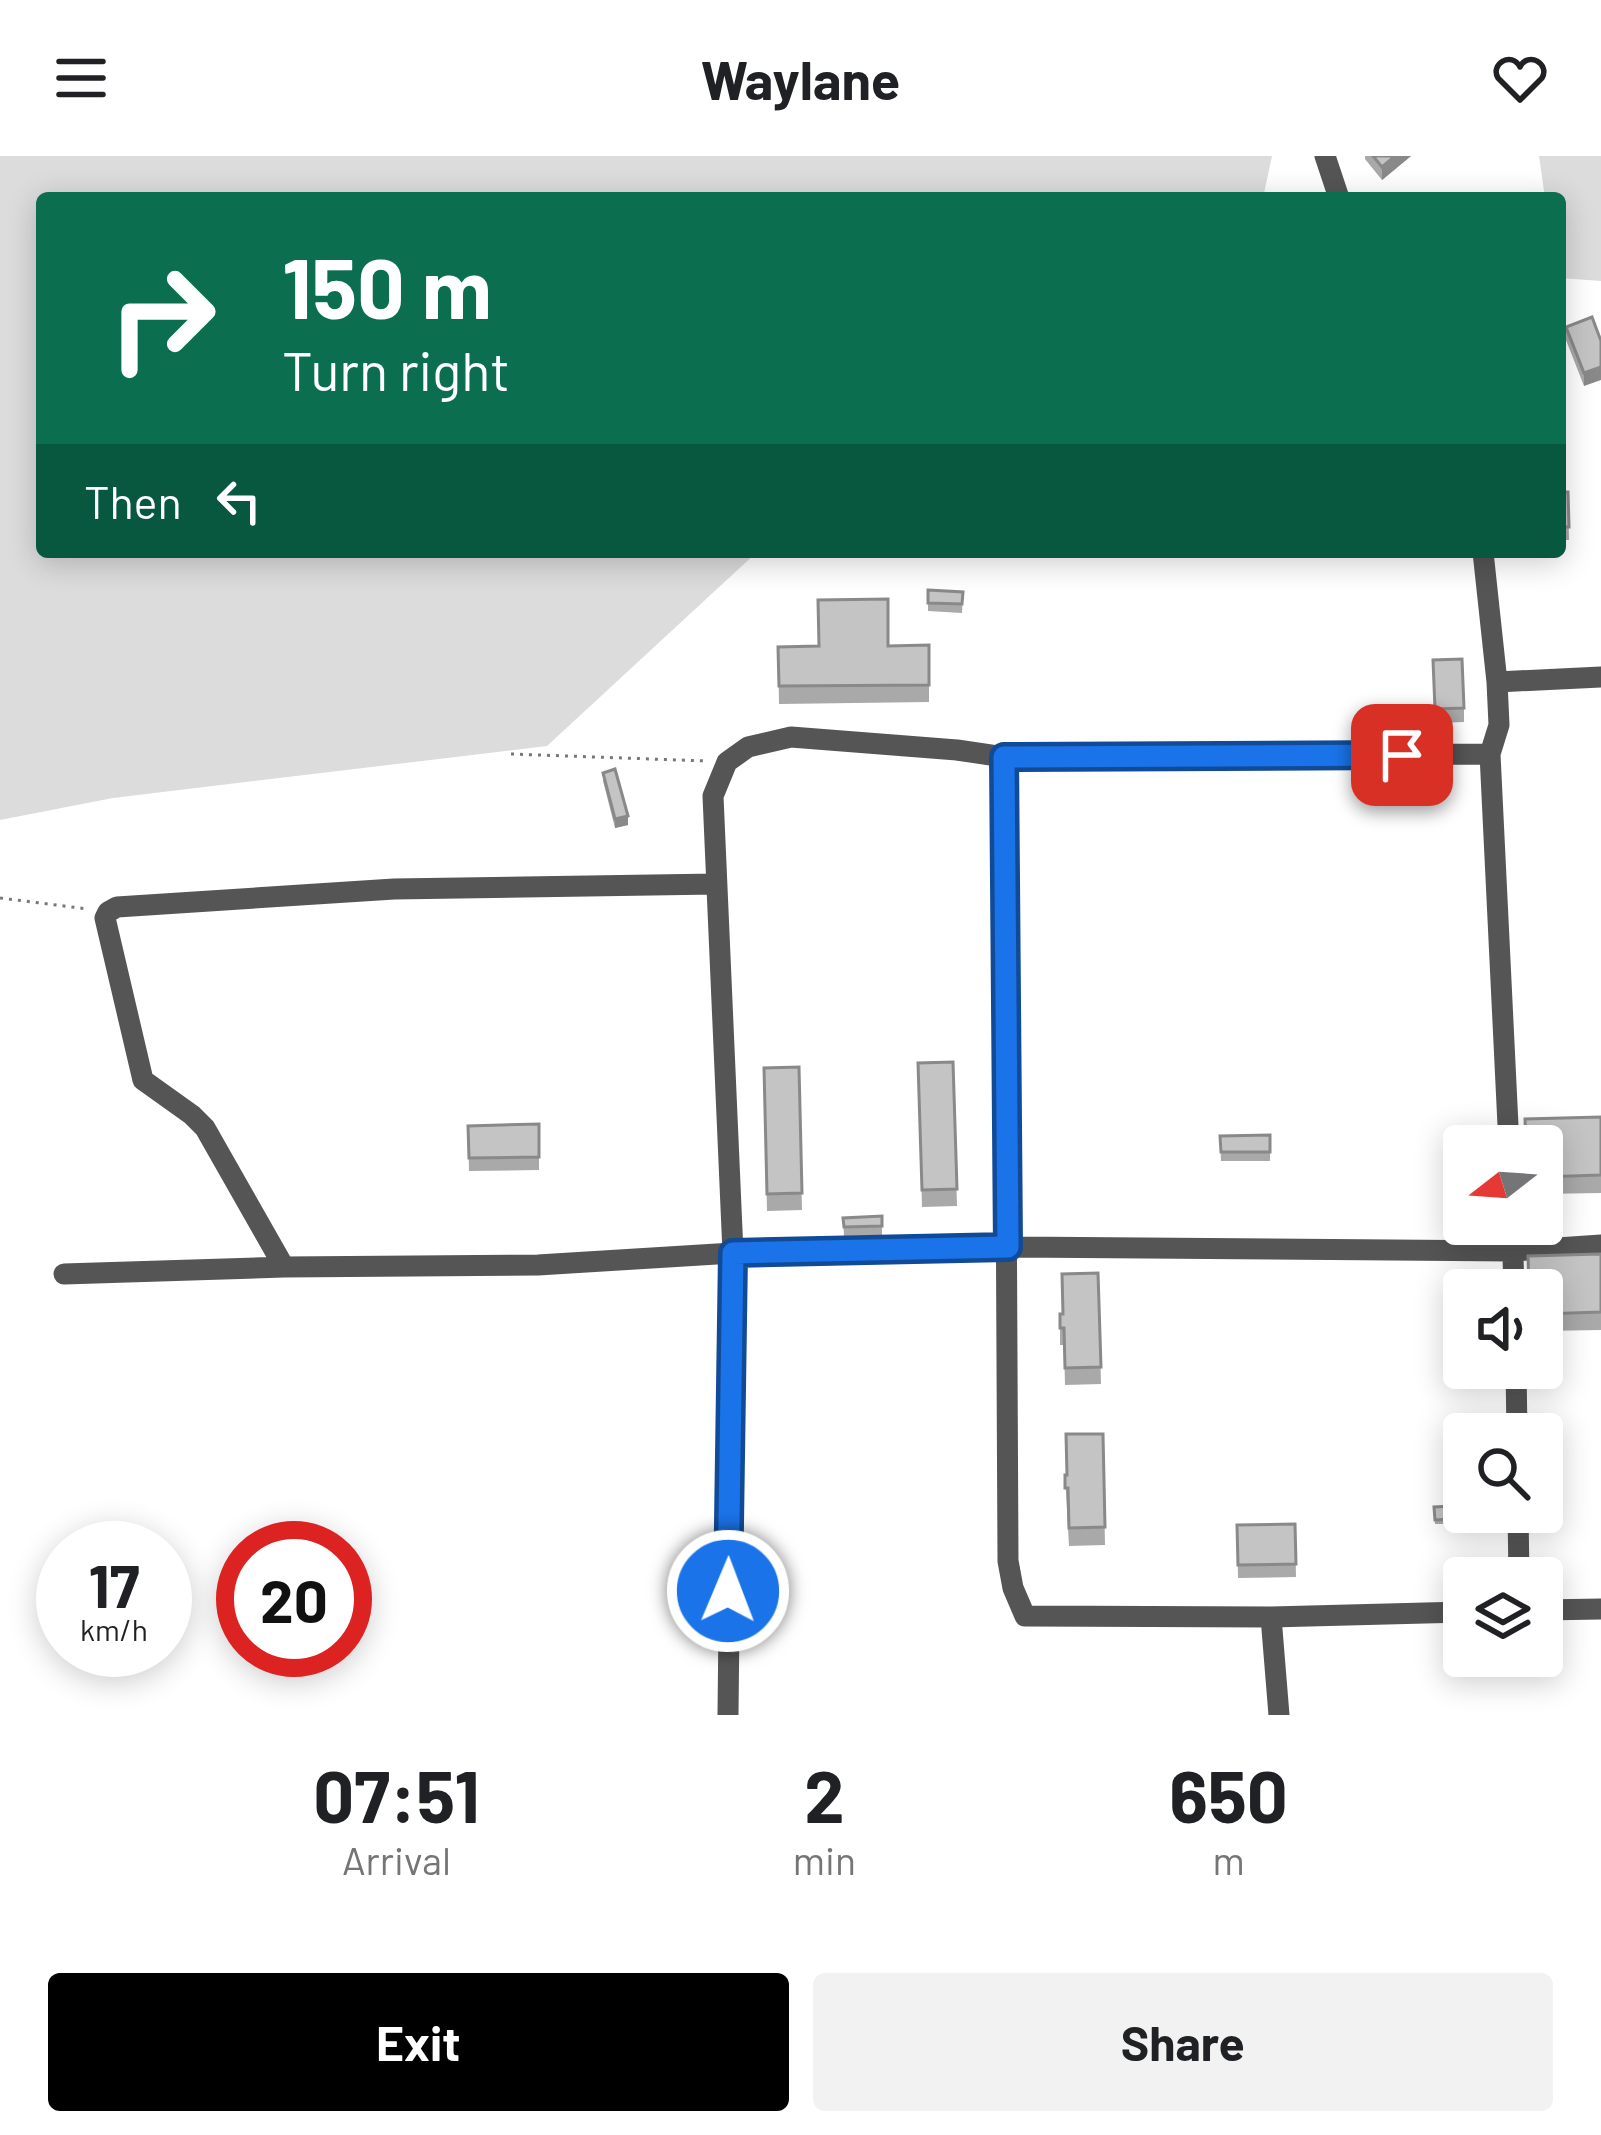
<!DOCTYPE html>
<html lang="en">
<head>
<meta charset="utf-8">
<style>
  :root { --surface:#fff; --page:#f2f2f2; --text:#202124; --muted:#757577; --accent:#000 }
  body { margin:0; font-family:Barlow,sans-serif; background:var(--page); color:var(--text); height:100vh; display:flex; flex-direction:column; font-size:45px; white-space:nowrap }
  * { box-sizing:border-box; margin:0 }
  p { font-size:39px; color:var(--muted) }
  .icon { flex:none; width:66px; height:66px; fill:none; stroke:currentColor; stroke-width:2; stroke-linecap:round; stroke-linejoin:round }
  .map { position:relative; height:1559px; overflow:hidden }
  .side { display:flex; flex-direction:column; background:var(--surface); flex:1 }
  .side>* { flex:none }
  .top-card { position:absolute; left:36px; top:36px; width:1530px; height:366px; border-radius:12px; box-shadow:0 6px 30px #0003; background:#0b6e4f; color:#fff; overflow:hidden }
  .needle { width:78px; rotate:253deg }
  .tools { position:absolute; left:1443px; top:969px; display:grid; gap:24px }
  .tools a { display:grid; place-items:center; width:120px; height:120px; border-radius:12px; background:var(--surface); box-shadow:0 6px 30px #0003; font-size:60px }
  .speed { position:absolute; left:36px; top:1365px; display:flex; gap:24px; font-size:60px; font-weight:700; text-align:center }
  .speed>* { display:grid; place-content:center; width:156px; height:156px; border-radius:50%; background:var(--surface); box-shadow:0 6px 30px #0003; line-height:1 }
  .speed small { font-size:30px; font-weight:400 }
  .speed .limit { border:18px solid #d22; background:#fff; color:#111 }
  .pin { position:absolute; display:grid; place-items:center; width:102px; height:102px; color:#fff; margin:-51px; border-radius:24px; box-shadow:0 6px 18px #0006 }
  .me { position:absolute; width:132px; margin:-66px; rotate:1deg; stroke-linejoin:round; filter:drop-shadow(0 0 9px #0008) }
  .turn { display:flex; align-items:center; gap:42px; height:252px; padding:0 48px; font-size:54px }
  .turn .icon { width:156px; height:156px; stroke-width:2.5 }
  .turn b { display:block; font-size:84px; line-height:102px }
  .then { display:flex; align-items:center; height:114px; padding:0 48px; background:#0003; gap:24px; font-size:45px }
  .eta { display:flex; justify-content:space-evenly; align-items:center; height:204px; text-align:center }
  .eta b { font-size:72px; font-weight:700; line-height:84px }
  .cta { display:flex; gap:24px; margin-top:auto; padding:24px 48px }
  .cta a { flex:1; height:138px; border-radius:12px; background:var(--accent); color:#fff; font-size:48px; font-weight:700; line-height:138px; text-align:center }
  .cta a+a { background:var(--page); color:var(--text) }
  header { display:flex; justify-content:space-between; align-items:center; height:156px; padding:0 48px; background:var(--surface); font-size:54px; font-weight:700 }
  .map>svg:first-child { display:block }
  .green { fill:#dcdcdc }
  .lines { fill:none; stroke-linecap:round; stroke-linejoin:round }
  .path { stroke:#777; stroke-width:3; stroke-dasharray:3 6; stroke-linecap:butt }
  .minor { stroke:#555; stroke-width:21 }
  .wall { fill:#a9a9a9 }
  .shaded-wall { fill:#898989 }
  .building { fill:#c4c4c4; stroke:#898989; stroke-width:3 }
  .route-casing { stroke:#114b97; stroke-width:30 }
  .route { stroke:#1a73e8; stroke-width:21 }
</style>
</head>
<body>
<header><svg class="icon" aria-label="menu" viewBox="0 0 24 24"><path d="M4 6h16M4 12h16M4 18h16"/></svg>Waylane<svg class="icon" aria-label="heart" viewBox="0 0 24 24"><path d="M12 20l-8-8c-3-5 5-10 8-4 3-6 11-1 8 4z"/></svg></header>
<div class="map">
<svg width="1601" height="1559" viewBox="0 0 1601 1559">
  <rect width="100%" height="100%" fill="#fff"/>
  <path class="green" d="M0,0H1272L1263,42H42V396H757L547,590L113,642L0,664Z
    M1539,0H1601V125L1560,122V42H1545Z"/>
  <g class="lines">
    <path class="path" d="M511,598L707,605
      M0,742L88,753"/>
    <path class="minor" d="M1325,0L1339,42
      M1483,396L1497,526L1499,569L1490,598L1509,990
      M1497,526L1601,521
      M1512,1068L1514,1134
      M284,1111L205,972L192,959L143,924L105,762L108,756L117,751L394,733L716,728
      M64,1118L284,1111L538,1109L733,1097L1008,1091L1513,1095L1601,1089
      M1516,1212L1517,1278
      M1518,1356L1519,1422
      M1542,1454L1601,1453
      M1271,1461L1464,1456
      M728,1559L733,1097L713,640L727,606L748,591L791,581L957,594L1004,601
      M1279,1559L1271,1461L1025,1460L1013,1432L1008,1405L1004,601L1490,598"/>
  </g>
  <path class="wall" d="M1365,0H1411L1382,24L1365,3Z
    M1566,171L1601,185L1584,230L1566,184Z
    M1560,336H1568L1569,384H1560Z
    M928,434L963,436L962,457L928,455Z
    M929,489V546L779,548L778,491Z
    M1433,504L1464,552V566L1435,567Z
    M603,617L628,669L615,672L603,625Z
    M953,906L957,1050L922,1051L918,907Z
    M799,911L802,1054L767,1055L764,912Z
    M1601,961V1037L1542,1038V990Z
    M539,968V1014L469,1015L468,970Z
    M1270,979V1005H1221L1220,980Z
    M882,1060V1079L844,1080L843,1062Z
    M1601,1098V1174L1542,1175V1134Z
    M1098,1117L1101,1228L1065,1229L1064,1189H1060V1158H1063Z
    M1103,1278L1105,1389L1069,1390L1065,1319H1067Z
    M1453,1350V1368H1435L1434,1351Z
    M1295,1368L1296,1421L1238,1422L1237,1369Z"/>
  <path class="shaded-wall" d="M1395,0H1411L1382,24V11Z
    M1601,211V224L1584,230V217Z
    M628,660V669L615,672V663Z"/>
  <path class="building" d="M1373,0H1395L1382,11Z
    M1592,161L1601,185V211L1584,217L1566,171Z
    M1560,336H1568L1569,371H1560Z
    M928,434L963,436L962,448L928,447Z
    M888,443V490L929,489V529L779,530L778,491L819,490L818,444Z
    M1462,503L1464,552L1435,553L1433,504Z
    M615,613L628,660L615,663L603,617Z
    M953,906L957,1033L922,1034L918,907Z
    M799,911L802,1037L767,1038L764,912Z
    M1601,961V1019L1542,1021V990H1526L1525,963Z
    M539,968V1001L469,1002L468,970Z
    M1270,979V996H1221L1220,980Z
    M882,1060V1070L844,1071L843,1062Z
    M1601,1098V1156L1542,1158V1134H1529L1528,1100Z
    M1098,1117L1101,1211L1065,1212L1064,1172H1060V1158H1063L1062,1118Z
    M1066,1278H1103L1105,1371L1069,1372L1068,1332H1065V1319H1067Z
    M1453,1350V1363L1435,1364L1434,1351Z
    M1295,1368L1296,1408L1238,1409L1237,1369Z"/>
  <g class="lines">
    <defs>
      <path id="route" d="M728,1435L733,1097L1008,1091L1004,601L1402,599"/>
    </defs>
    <use href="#route" class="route-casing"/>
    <use href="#route" class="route"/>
  </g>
</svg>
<div class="tools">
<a><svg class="needle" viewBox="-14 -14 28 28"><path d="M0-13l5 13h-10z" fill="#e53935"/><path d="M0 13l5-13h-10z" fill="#757577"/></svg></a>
<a><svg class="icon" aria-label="sound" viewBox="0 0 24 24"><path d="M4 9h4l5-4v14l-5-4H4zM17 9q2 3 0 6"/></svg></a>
<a><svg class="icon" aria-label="search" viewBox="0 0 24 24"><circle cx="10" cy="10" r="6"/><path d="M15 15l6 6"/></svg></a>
<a><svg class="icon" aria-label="layers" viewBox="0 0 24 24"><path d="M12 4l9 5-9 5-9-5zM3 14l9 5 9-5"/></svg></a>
</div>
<div class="speed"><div>17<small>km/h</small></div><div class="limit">20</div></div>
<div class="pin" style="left:1402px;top:599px;background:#d93025"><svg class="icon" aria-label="arrive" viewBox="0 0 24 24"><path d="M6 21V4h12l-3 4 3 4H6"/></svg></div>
<svg class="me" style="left:728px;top:1435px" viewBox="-20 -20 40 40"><circle r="17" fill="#1a73e8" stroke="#fff" stroke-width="3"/><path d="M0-11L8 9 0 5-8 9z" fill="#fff"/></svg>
<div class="top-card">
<div class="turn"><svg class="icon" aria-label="right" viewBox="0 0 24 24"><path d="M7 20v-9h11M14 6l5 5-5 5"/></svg><div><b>150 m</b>Turn right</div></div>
<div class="then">Then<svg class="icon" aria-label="left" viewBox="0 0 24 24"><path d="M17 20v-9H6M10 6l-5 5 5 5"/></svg></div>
</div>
</div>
<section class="side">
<div class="eta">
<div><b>07:51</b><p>Arrival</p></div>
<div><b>2</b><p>min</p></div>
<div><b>650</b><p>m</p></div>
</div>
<div class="cta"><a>Exit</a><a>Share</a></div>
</section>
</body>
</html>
